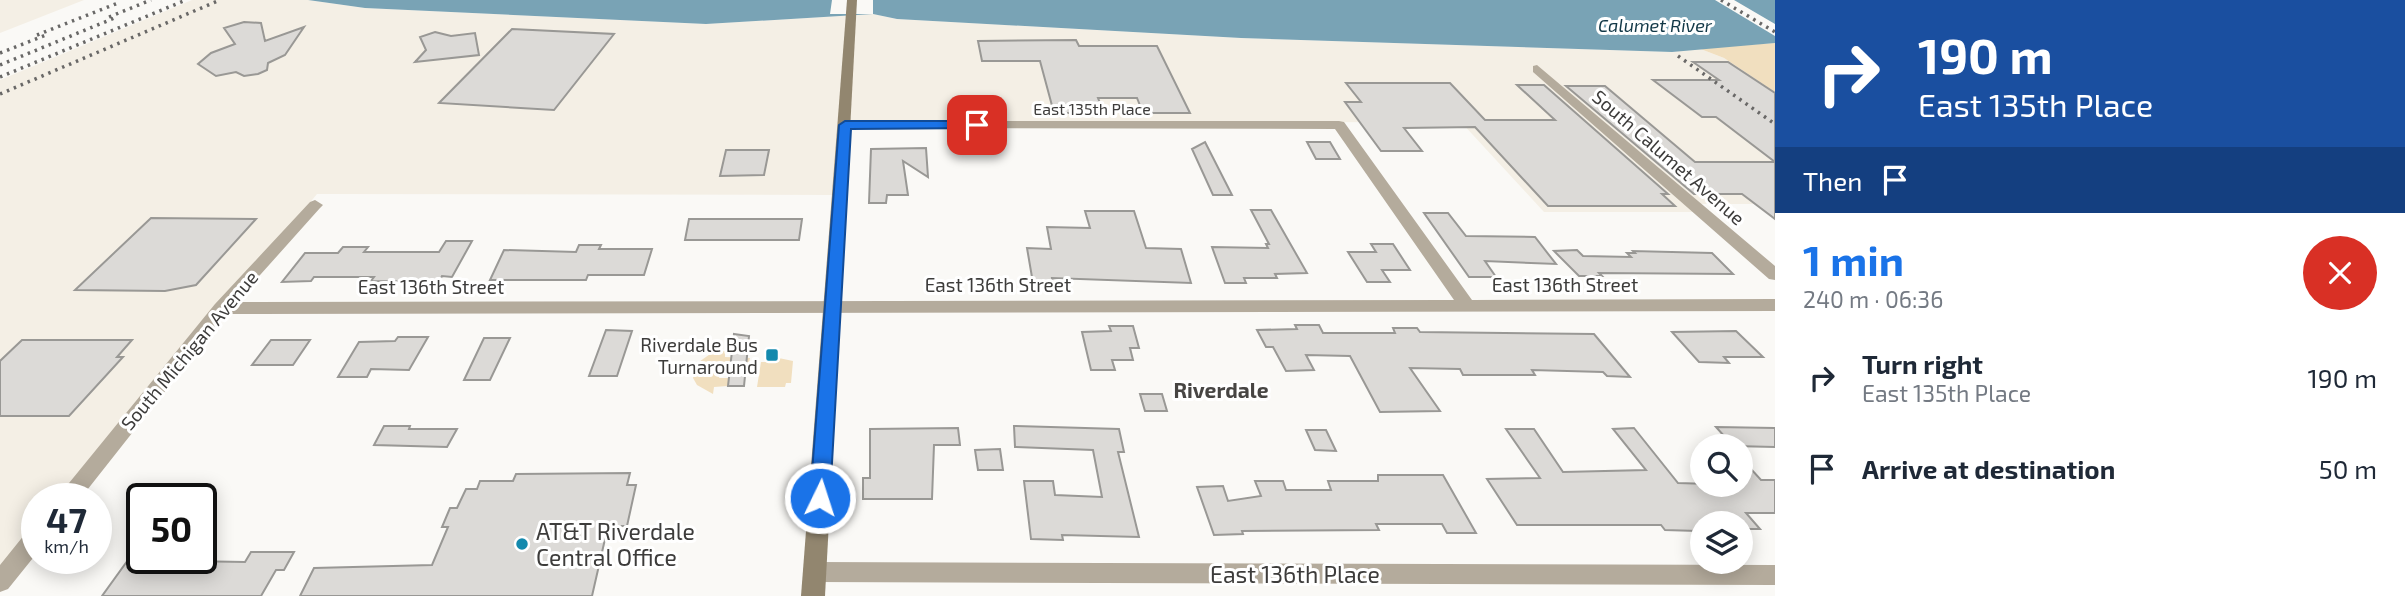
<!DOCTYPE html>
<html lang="en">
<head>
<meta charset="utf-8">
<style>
  :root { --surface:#fff; --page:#f2f2f3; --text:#1f2937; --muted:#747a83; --accent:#1a73e8 }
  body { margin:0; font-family:"Exo 2",sans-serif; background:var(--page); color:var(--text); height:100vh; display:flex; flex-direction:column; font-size:26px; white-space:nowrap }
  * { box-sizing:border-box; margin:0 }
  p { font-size:23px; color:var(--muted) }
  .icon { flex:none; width:38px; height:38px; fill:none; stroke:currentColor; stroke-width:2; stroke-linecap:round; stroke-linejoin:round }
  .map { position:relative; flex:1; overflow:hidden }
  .sheet { display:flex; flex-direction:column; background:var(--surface); width:630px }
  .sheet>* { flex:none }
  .guide { background:#1a4fa0; color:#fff; overflow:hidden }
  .controls { position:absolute; left:1690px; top:434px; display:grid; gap:14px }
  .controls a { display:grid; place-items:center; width:63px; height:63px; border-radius:50%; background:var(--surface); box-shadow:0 4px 18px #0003; font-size:35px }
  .speed { position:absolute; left:21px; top:483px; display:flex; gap:14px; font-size:35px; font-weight:700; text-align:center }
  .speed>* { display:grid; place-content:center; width:91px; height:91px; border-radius:50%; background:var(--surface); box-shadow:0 4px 18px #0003; line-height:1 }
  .speed small { font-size:18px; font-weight:400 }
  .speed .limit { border:4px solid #111; border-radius:10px; background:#fff; color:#111 }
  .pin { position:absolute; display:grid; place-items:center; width:60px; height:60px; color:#fff; margin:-30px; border-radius:14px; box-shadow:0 4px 10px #0006 }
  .me { position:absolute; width:77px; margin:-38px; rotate:4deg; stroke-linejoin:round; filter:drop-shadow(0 0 5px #0008) }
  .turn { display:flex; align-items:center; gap:24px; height:147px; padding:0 28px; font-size:32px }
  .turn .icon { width:91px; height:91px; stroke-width:2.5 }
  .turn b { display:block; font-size:49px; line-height:60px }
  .then { display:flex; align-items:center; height:66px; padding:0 28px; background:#0003; gap:14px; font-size:26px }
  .round { display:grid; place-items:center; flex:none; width:74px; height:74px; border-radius:37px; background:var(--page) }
  .overview { display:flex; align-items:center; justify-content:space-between; height:119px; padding:0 28px }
  h1 { font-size:42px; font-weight:700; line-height:52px; color:var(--accent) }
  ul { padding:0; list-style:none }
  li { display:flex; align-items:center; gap:21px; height:91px; padding:0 28px }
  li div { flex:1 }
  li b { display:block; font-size:26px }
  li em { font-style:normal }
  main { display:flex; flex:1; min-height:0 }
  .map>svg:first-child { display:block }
  .built { fill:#f4efe5 }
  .green { fill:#f1dfbf }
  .water { fill:#79a3b5 }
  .pier { fill:#faf9f6 }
  .building { fill:#dcdad7; stroke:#999895; stroke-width:2 }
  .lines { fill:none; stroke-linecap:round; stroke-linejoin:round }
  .minor { fill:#b4ab9c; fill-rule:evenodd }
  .secondary { fill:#92866f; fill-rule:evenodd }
  .rail { stroke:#696867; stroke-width:3.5; stroke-dasharray:2.5 5; stroke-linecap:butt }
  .route { fill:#1a73e8; stroke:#114b97; stroke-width:2 }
  .poi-dot { fill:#1389ad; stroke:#fff; stroke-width:2.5 }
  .labels { text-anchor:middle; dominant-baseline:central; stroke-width:6; stroke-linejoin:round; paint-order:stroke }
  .far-street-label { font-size:16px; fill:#3d3c3b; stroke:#fff }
  .far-water-label { font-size:18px; font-style:italic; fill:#123847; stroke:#fff }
  .street-label { font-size:19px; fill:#3d3c3b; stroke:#fff }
  .poi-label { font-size:19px; fill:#3d3c3b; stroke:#fff; text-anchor:end }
  .neighbourhood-label { font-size:21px; font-weight:bold; fill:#474543; stroke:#fff }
  .near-poi-label { font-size:23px; fill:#3d3c3b; stroke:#fff; text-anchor:start }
  .near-street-label { font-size:23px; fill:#3d3c3b; stroke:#fff }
</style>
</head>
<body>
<main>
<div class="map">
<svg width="1775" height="596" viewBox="0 0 1775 596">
  <rect width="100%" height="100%" fill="#faf9f6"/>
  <path class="built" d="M0,0H84L0,33Z
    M192,0H308L365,8L706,24L873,14L897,19L1241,38L1672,52L1698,48L1724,58L1775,92V204H1699L1707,212H1544L1461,122L841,123L835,195L317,194L66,499H37V534L0,579V80Z"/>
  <path class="green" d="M1775,43V92L1724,58L1698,48Z
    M725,351V357L750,358L748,366H722L719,378H735L734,382H728V386L714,387L713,394L697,385L693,378L696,364L713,352Z
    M774,357L793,361L791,383H786L785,387H757L761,362H773Z"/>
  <path class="water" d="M308,0H1775V43L1672,52L1241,38L897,19L873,14L706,24L365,8Z"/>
  <path class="pier" d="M832,0H873V14H830Z
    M1715,0H1734L1775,24V36Z"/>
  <path class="building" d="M244,22L261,23L265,41L304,27L285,55L268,63L267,70L258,74L244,76L236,72L216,76L198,64L211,53L235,44L224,28Z
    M512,29L614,34L554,110L439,103Z
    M435,32L451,36L475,33L479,55L415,62L426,50L420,37Z
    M1076,40L1079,46H1157L1190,113H1143L1137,98H1098L1104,113H1054L1040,61H982L978,41Z
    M1693,62H1728L1775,93V162L1716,117H1702L1653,80H1719Z
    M1346,83H1450L1485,120H1555L1517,85H1544L1668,194H1662L1675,206H1548L1475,127L1404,128L1422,151H1381L1345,102H1361Z
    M1566,86H1605L1695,162H1775V219L1742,194H1694Z
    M1205,142L1232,195H1213L1192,149Z
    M1307,142H1330L1340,159H1316Z
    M926,148L928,177L903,161L908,195H887L886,203H869L871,149Z
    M726,150H769L764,175L720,176Z
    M1251,210H1271L1307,273L1275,274L1277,278H1244L1246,283H1225L1212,247L1268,248L1266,244H1269Z
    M1085,211H1134L1146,248L1181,249L1191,283L1052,278L1053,284L1033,283L1027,248L1051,249L1047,227L1090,228Z
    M1424,213H1448L1466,236L1535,237L1556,264L1485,261L1496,277H1469Z
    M151,218L256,219L196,285L165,291L75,290Z
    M689,219H802L799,240H685Z
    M446,241H472L452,277L442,276L439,282L371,281L374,277H314L311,281L282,282L305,253H338L343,247H368L364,252H439Z
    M1371,244H1393L1410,270H1382L1390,282H1367L1348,252H1376Z
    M579,245H601L599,249H652L644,275H588L586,280H490L504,250L576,252Z
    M1577,250L1583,256L1631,257L1627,253H1635L1633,251L1712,253L1733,274L1599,273L1602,276H1579L1554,251Z
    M1295,325H1319L1323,333H1395L1393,328H1417L1420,332L1594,334L1630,377L1607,376L1603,372L1532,370L1535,375H1463L1460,369L1410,368L1440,411L1380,412L1350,356L1306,355L1314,370L1286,371L1273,347H1266L1257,330L1297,329Z
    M1109,326H1133L1139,348H1130L1133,360H1112L1115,370H1091L1082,332L1111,331Z
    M606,330L632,331L617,376H589Z
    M1736,331L1763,357H1724L1729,363L1699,362L1672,332Z
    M734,334L749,336L744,386H728Z
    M398,337H428L409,370L371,369L367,377H338L359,342L395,341Z
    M484,338H510L490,380H464Z
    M22,340H132L117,357H123L69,416H0V361Z
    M271,340H310L293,365H252Z
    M1140,394H1162L1167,411H1145Z
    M384,426H410L409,429H457L447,447L374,445Z
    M1014,426L1119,429L1124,452H1118L1139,537L1062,535L1063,540L1031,539L1024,481H1053L1055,495L1102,497L1093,450L1015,447Z
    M1716,427L1775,428V447L1733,446Z
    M958,428L960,445H934L932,499H863V478H870V429Z
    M1634,428L1678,483L1741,485V458L1761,480H1775V513H1746L1760,529H1741V523H1703V529L1698,531L1665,530L1661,525H1517L1487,479L1540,478L1506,429H1534L1563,472L1646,470L1613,429Z
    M1306,430H1326L1336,451L1315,450Z
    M1000,449L1003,470H978L975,450Z
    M630,473L627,485H636L627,526H608L592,596H300L314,568L432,565L448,527H442L450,508H457L466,489H477L480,481H513L516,474Z
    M1378,475H1443L1476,533H1447L1442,524H1376L1379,530L1242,531L1243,534L1214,535L1197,487L1223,486L1228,501L1261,496L1255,481H1283L1286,490H1331L1328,481H1378Z
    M251,552H294L284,570H276L261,596H102L128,560L245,562Z"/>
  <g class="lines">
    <path class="minor" d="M1537,65L1775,266V280L1769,279L1533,72V66Z
      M845,121H1339L1344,122L1472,300L1775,299V311L226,314L80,499H56L215,304L310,202L315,200L323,205L320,208L236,302L1454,300L1335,129L840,128V122Z
      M37,527V553L8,589L0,592V565L29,529Z
      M815,562L1775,565V585L815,582L807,579L803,572L807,565Z"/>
    <path class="secondary" d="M847,0H857L825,596H801Z"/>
    <path class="rail" d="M1721,0L1775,32
      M109,17L151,0
      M37,35L118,3
      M0,53L46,35
      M1678,56L1775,124
      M0,65L117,17
      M0,77L186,0
      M0,94L220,0"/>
  </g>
  <path class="route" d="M977,121L981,122V128L851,129L830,498L827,504H813L810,498L839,125L845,121Z"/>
  <g class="poi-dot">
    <rect x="765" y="348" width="14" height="14" rx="3.5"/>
    <circle cx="522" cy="544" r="7"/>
  </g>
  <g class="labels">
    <g class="far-street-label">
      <text x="1092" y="108">East 135th Place</text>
    </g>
    <g class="far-water-label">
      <text x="1655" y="25">Calumet River</text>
    </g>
    <g class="street-label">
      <text transform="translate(1669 157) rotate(41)">South Calumet Avenue</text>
      <text x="998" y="284">East 136th Street</text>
      <text x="1565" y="284">East 136th Street</text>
      <text x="431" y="286">East 136th Street</text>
      <text transform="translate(189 350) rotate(-50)">South Michigan Avenue</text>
    </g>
    <g class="poi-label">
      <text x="758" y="344">Riverdale Bus<tspan x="758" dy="22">Turnaround</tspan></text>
    </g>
    <g class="neighbourhood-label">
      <text x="1221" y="389">Riverdale</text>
    </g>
    <g class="near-poi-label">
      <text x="536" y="531">AT&amp;T Riverdale<tspan x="536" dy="26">Central Office</tspan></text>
    </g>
    <g class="near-street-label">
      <text x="1295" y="574">East 136th Place</text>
    </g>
  </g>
</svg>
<div class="controls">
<a><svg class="icon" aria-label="search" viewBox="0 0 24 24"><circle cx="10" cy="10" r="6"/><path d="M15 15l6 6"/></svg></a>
<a><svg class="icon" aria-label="layers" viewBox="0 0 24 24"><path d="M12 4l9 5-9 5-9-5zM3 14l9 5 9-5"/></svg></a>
</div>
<div class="speed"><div>47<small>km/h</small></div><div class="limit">50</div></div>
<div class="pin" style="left:977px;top:125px;background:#d93025"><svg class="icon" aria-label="arrive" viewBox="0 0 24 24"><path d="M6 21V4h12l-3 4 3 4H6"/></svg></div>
<svg class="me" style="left:820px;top:498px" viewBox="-20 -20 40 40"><circle r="17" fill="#1a73e8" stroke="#fff" stroke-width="3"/><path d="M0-11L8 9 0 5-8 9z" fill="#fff"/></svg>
</div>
<section class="sheet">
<div class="guide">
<div class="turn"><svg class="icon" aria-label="right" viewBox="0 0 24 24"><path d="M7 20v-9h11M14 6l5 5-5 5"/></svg><div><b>190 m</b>East 135th Place</div></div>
<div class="then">Then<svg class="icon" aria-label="arrive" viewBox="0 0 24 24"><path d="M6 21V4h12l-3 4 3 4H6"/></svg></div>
</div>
<div class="overview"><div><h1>1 min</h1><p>240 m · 06:36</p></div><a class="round" style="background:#d93025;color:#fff"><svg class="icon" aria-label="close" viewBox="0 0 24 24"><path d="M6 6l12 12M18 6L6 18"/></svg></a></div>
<ul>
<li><svg class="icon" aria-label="right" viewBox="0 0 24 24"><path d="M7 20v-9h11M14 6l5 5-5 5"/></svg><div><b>Turn right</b><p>East 135th Place</p></div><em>190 m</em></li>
<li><svg class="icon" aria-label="arrive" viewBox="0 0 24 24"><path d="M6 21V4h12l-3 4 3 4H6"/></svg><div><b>Arrive at destination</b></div><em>50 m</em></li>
</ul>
</section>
</main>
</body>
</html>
